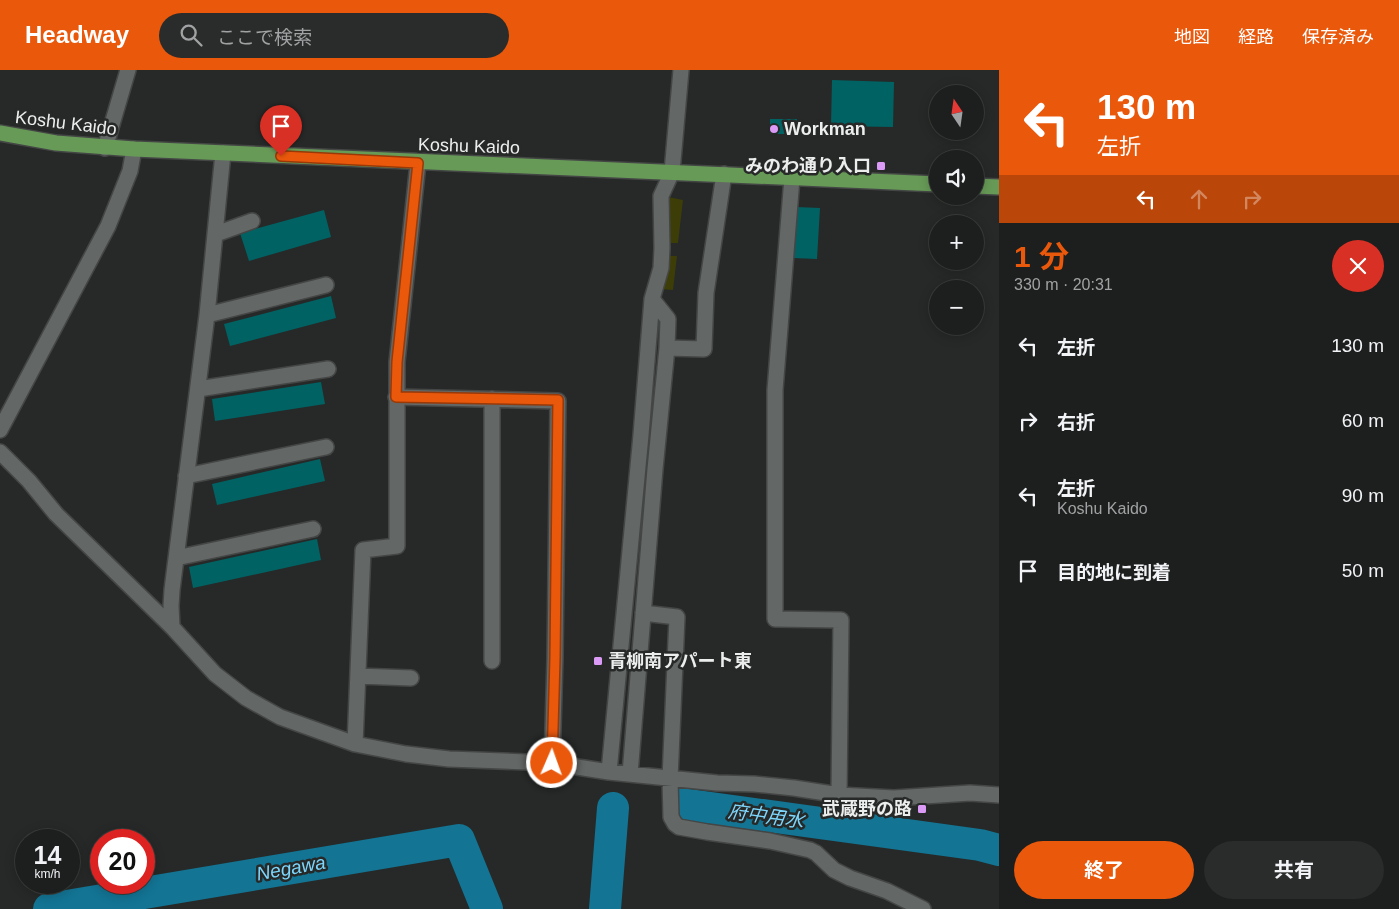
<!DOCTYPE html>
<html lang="ja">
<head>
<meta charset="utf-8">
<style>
  :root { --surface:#1c1f1d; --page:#292c2a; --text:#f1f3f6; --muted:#a0a2a4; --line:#3a3d3b; --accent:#ea580c }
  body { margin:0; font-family:Helvetica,"Noto Sans JP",sans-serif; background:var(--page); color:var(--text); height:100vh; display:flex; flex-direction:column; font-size:19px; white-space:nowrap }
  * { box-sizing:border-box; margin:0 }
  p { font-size:16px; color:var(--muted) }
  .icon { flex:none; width:28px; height:28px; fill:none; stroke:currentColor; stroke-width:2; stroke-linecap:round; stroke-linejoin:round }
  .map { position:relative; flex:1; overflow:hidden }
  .panel { display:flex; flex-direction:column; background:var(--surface); width:400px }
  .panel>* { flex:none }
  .banner { background:#ea580c; color:#fff; overflow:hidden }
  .needle { width:32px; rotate:347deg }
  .tools { position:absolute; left:929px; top:15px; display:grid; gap:10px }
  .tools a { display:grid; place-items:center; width:55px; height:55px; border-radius:50%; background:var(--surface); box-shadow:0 2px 12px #0003,0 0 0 1px var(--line); font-size:25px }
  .speed { position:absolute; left:15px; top:759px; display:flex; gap:10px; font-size:25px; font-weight:700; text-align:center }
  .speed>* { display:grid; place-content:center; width:65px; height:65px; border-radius:50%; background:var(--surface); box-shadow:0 2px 12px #0003,0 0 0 1px var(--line); line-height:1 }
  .speed small { font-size:12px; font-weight:400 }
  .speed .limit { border:8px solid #d22; background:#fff; color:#111 }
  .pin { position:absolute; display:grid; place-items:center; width:42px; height:42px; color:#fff; margin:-51px -21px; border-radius:50% 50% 50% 0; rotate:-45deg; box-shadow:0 0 5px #0007 }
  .pin .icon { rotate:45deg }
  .me { position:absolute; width:55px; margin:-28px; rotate:2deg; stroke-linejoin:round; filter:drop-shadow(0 0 4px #0008) }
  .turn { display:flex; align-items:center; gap:18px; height:105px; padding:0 15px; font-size:22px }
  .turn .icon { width:65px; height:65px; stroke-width:2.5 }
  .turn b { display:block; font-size:35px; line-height:42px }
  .lanes { display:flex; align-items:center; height:48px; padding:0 15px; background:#0003; justify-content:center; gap:25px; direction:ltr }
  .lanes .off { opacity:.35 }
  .round { display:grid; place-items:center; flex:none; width:52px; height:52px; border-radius:26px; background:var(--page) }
  .overview { display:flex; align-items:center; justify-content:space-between; height:85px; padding:0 15px }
  h1 { font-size:30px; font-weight:700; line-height:38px; color:var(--accent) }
  .button { display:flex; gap:10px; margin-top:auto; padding:10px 15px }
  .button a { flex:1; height:58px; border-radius:30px; background:var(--accent); color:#fff; font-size:20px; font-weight:700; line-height:58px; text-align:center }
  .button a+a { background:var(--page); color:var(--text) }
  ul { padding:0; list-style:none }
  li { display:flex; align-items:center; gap:15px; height:75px; padding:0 15px }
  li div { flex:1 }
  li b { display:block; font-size:19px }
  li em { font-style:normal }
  header { display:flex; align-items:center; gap:30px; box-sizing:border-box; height:70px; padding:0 25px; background:var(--accent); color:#fff }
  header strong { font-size:24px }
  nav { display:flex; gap:28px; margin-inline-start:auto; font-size:18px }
  .search { width:350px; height:45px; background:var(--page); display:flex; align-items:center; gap:12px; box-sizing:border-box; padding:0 18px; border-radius:28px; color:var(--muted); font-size:19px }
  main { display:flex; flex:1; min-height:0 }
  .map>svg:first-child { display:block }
  .green { fill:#3d3d08 }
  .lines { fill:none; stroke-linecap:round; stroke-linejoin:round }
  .river { stroke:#137494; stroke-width:32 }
  .building { fill:#016264 }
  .minor-casing { stroke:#444645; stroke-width:18 }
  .major-casing { stroke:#444645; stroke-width:18 }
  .minor { stroke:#636765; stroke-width:15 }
  .major { stroke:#679a57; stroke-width:15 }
  .route-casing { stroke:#983908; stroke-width:12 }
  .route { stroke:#ea580c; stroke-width:9 }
  .poi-dot { fill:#da9af6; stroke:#262927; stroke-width:2 }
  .labels { text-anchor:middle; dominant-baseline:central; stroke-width:5; stroke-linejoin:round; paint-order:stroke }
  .street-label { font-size:18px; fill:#eceeee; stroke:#262927 }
  .poi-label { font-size:18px; font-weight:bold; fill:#eceeee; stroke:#262927; text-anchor:start }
  .water-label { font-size:19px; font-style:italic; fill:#7dd6fc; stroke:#262927 }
</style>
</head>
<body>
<header>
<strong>Headway</strong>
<div class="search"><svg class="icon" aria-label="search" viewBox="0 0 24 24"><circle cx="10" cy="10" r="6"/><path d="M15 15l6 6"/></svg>ここで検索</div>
<nav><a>地図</a><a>経路</a><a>保存済み</a></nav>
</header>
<main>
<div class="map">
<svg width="999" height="839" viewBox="0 0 999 839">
  <rect width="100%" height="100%" fill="#262927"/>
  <path class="green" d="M668,127L683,130L678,173H668Z
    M668,186H677L673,220L660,219Z"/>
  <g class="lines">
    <path class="river" d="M682,734L980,775L999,780
      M49,839L459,770L487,839
      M605,839L613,738"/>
  </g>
  <path class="building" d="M832,10L894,12L893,57L831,56Z
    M770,49H797L796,64H770Z
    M796,137L820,138L817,189L793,188Z
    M324,140L331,167L249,191L240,163Z
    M331,226L336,248L230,276L224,254Z
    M321,312L325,334L215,351L212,329Z
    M320,389L325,411L217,435L212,414Z
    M317,469L321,490L193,518L189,497Z"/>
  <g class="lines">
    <defs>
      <path id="minor" d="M105,78L128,0
        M792,108L775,320V549L841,550L839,725
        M216,164L252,151
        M207,245L326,215
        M667,278L704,279L706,223L724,104
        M198,319L328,299
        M396,327L558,331L555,588L552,693
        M0,360L108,156L130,101L134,79
        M0,382L29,411L56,444L172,557L215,604L246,628L280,647L355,674L406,684L449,689L552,693L609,702L717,713L754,714L794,718L839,725L894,728L970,723L999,725
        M186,406L326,377
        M176,488L313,459
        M643,543L677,547L670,709L671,747L675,754L679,757L707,762L770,771L810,780L816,783L834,800L850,808L887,821L923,839
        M172,557L171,536L172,520L207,245L223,83
        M492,591V329
        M358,606L411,608
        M355,674L363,480L397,476V292L418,93
        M609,702L641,365L652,229L661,198L662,178L661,126L672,102L681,0
        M630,704L655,399L667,278L668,249L652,229"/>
      <path id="major" d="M0,63L56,73L134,79L938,114
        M975,116L999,117"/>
    </defs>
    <use href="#minor" class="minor-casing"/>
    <use href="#major" class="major-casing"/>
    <use href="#minor" class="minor"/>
    <use href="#major" class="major"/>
  </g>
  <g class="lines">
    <defs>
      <path id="route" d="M281,86L418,93L397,292L396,327L558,330L555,588L552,693"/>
    </defs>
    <use href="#route" class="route-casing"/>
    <use href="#route" class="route"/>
  </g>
  <g class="poi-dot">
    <circle cx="774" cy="59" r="5"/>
    <rect x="876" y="91" width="10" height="10" rx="2.5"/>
    <rect x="593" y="586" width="10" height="10" rx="2.5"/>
    <rect x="917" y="734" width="10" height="10" rx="2.5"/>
  </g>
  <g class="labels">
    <g class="street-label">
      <text transform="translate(66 53) rotate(7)">Koshu Kaido</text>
      <text transform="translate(469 76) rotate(2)">Koshu Kaido</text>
    </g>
    <g class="poi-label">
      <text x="784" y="59">Workman</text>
      <text x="871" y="96" text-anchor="end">みのわ通り入口</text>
      <text x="608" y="591">青柳南アパート東</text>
      <text x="912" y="739" text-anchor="end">武蔵野の路</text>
    </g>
    <g class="water-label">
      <text transform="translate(766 746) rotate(8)">府中用水</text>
      <text transform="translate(291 798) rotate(-10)">Negawa</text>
    </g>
  </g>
</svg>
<div class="tools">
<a><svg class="needle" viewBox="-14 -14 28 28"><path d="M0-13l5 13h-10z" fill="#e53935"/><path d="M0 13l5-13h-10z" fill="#a0a2a4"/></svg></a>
<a><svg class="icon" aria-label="sound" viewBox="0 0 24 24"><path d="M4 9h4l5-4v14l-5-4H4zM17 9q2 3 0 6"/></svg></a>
<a>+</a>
<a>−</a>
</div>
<div class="speed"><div>14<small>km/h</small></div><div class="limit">20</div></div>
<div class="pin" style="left:281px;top:86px;background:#d93025"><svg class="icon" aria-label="arrive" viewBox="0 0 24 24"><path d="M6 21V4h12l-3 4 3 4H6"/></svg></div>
<svg class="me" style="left:552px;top:693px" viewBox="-20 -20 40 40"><circle r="17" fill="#ea580c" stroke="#fff" stroke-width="3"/><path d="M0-11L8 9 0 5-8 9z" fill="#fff"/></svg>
</div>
<section class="panel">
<div class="banner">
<div class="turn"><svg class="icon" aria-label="left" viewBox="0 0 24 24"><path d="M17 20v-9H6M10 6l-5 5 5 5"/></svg><div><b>130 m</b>左折</div></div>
<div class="lanes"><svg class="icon" aria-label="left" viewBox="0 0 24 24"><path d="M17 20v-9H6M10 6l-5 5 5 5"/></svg><svg class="icon off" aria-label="ahead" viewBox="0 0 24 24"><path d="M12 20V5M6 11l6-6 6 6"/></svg><svg class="icon off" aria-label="right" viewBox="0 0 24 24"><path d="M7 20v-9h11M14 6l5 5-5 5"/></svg></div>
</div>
<div class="overview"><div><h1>1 分</h1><p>330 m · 20:31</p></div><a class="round" style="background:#d93025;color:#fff"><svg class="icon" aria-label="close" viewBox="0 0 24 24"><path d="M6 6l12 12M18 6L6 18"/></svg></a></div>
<ul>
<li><svg class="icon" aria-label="left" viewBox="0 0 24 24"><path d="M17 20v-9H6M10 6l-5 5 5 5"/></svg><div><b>左折</b></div><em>130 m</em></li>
<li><svg class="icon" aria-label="right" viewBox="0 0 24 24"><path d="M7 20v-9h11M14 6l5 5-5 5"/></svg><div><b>右折</b></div><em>60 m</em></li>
<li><svg class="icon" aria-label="left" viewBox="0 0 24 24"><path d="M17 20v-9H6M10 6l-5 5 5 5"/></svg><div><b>左折</b><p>Koshu Kaido</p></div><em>90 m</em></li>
<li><svg class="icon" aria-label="arrive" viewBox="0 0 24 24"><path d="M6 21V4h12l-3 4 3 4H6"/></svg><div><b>目的地に到着</b></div><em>50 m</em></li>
</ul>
<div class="button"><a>終了</a><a>共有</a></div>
</section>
</main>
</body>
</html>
